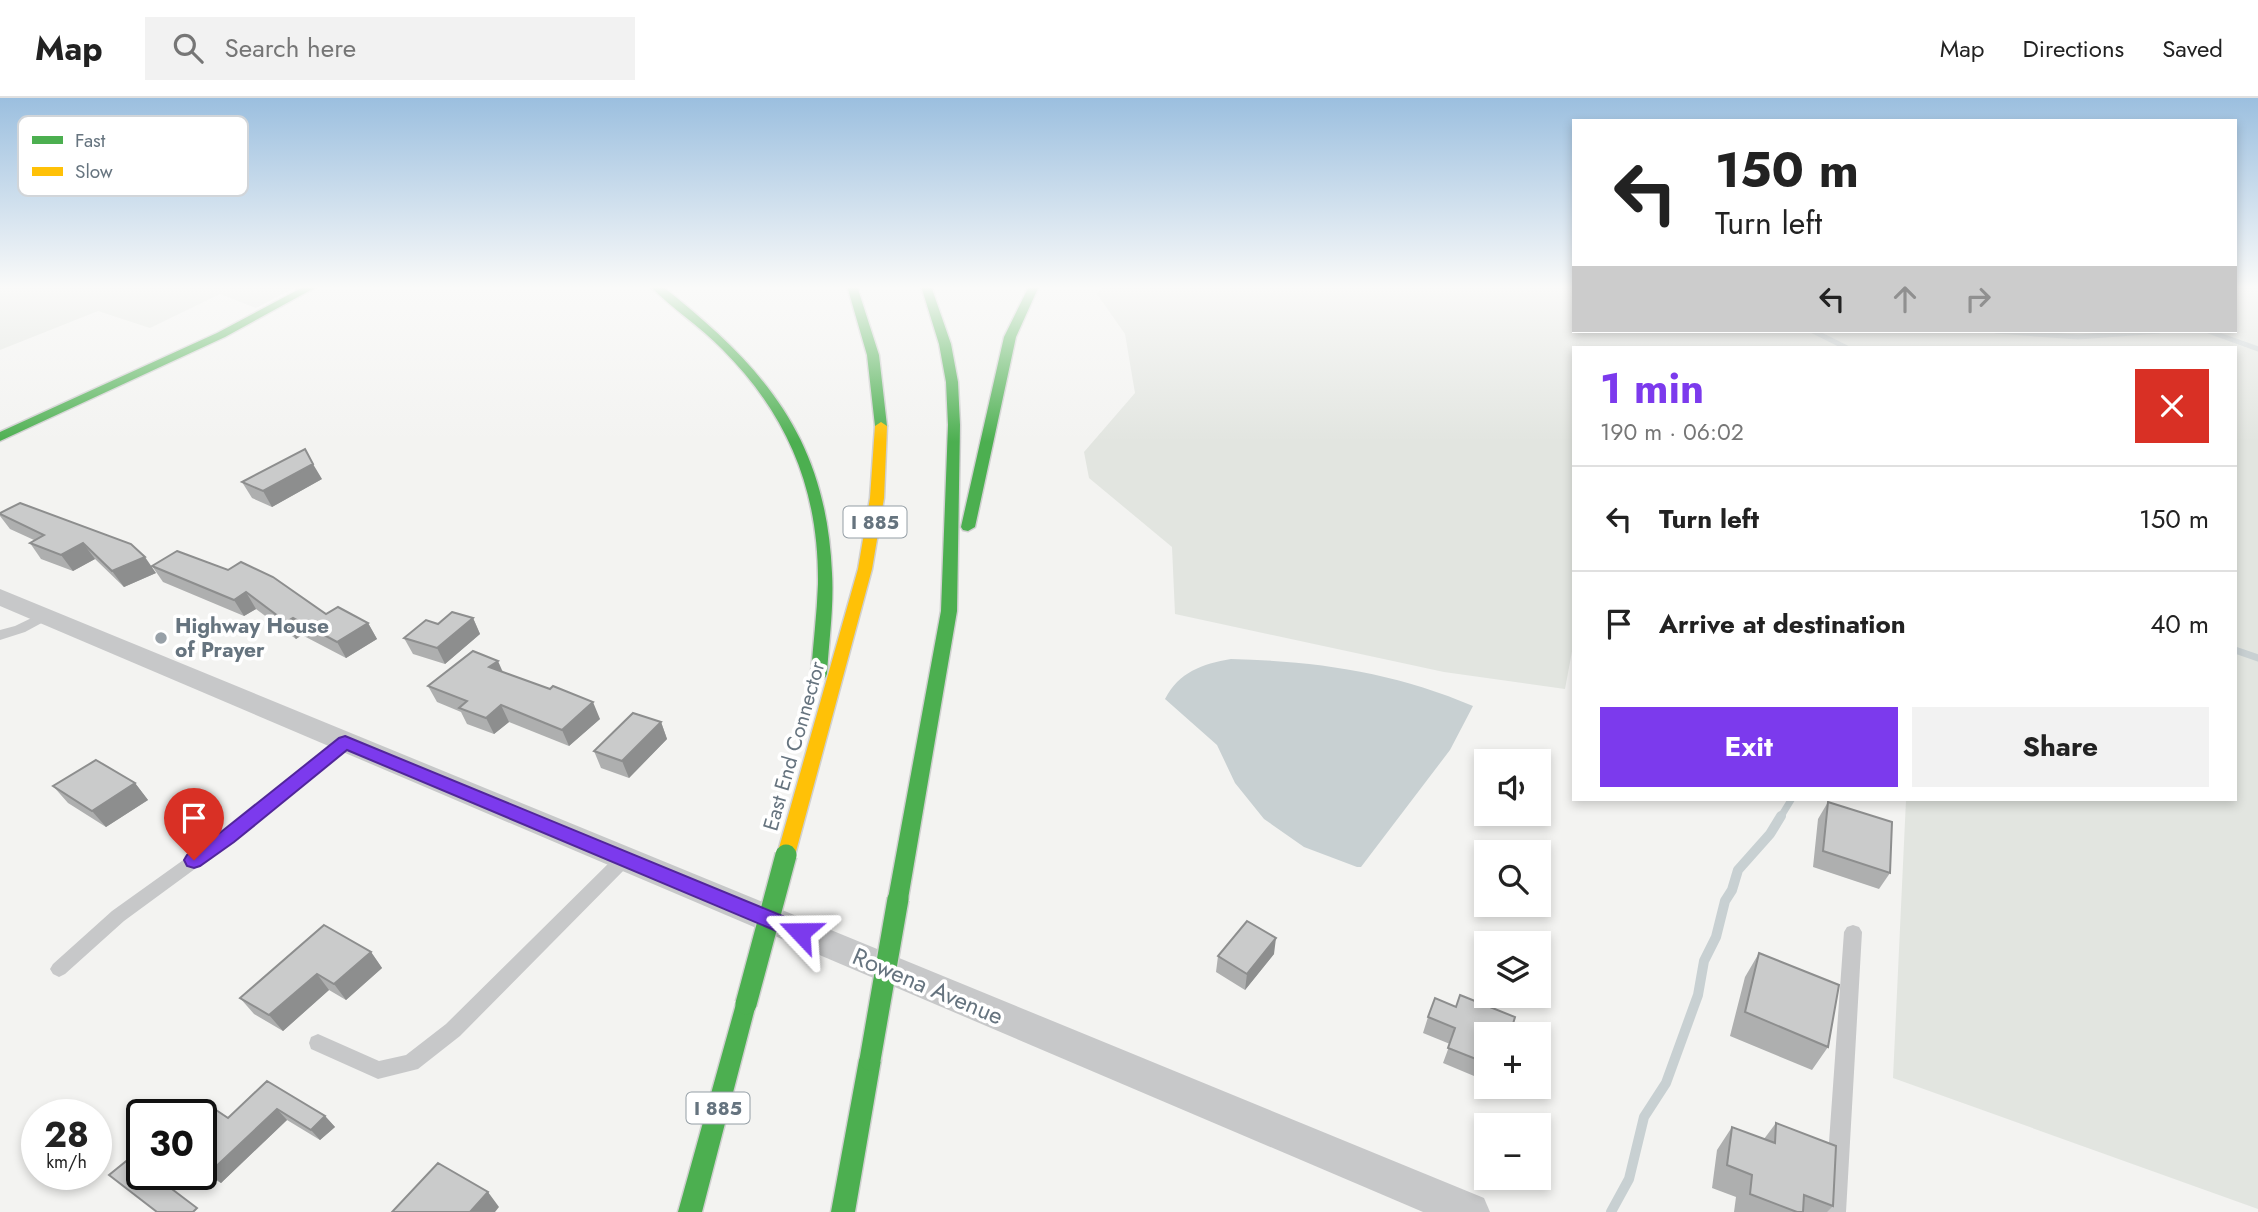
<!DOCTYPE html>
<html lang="en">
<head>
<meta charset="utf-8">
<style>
  :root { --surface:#fff; --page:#f2f2f2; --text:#222; --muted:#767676; --line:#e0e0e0; --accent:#7c3aed }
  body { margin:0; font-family:Jost,sans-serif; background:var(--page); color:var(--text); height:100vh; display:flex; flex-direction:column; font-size:26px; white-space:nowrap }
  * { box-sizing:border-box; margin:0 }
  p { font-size:23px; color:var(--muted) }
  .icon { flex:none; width:38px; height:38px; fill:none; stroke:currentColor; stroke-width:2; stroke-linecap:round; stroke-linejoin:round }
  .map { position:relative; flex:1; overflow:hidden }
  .drawer { position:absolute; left:1572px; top:248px; width:665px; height:455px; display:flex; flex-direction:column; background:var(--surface); border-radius:0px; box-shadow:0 4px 10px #0003 }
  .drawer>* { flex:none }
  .top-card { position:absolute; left:1572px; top:21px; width:665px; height:214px; border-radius:0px; box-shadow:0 4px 10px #0003; background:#fff; color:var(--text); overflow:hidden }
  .controls { position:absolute; left:1474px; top:651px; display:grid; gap:14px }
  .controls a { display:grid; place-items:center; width:77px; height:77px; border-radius:0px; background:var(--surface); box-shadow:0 4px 10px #0003; font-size:35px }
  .speed { position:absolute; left:21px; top:1001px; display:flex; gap:14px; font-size:35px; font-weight:700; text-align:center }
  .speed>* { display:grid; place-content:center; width:91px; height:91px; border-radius:50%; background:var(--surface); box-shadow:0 4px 10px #0003; line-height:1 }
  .speed small { font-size:18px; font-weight:400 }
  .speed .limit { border:4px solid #111; border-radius:10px; background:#fff; color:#111 }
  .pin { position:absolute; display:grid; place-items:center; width:60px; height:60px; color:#fff; margin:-72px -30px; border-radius:50% 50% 50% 0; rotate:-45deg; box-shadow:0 0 7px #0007 }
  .pin .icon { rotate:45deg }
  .me { position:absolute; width:77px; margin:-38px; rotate:293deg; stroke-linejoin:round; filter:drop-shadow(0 0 5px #0008) }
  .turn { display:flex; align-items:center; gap:24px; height:147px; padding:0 28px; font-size:32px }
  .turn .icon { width:91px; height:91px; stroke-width:2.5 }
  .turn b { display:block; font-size:49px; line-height:60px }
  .lanes { display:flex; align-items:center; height:66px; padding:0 28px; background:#0003; justify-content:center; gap:35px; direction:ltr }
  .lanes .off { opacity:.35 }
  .round { display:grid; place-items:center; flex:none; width:74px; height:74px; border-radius:0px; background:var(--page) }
  .head { display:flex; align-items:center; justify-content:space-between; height:119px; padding:0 28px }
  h1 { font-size:42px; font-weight:700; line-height:52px; color:var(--accent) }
  .cta { display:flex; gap:14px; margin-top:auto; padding:14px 28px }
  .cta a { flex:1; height:80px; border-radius:0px; background:var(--accent); color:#fff; font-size:28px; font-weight:700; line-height:80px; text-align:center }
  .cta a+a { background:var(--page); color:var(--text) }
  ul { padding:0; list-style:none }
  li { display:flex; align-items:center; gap:21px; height:105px; padding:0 28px; border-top:2px solid var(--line) }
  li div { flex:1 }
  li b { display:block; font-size:26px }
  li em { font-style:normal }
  header { display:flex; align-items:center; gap:42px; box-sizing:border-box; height:98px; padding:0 35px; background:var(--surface); border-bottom:2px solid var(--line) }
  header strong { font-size:33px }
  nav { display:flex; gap:38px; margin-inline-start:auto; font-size:24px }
  .search { width:490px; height:63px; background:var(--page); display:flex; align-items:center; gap:18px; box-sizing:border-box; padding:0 24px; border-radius:0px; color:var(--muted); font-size:26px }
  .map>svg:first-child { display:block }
  .green { fill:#e2e5e0 }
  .water { fill:#c8d0d2 }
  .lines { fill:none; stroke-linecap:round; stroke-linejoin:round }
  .stream-far2 { stroke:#c8d0d2; stroke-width:5 }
  .stream-far1 { stroke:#c8d0d2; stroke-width:7 }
  .stream { stroke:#c8d0d2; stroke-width:10 }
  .fast-casing { stroke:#d0d0d0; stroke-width:3 }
  .slow-casing { stroke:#d0d0d0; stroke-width:3 }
  .lane { fill:#c7c8c9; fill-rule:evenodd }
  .street { fill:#c7c8c9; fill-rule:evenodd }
  .fast { fill:#4caf50; fill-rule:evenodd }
  .slow { fill:#ffc107; fill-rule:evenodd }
  .fast-bridge-casing { stroke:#cfd0cf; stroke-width:24; stroke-linecap:butt }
  .fast-bridge { stroke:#4caf50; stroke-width:21 }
  .wall { fill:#aeafaf }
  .shaded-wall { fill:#8d8e8e }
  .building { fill:#cacbcb; stroke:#8d8e8e; stroke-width:2 }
  .route { fill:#7c3aed; stroke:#51269a; stroke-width:2 }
  .poi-dot { fill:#97a0a7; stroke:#fff; stroke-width:2.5 }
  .labels { text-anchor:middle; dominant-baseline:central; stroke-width:7; stroke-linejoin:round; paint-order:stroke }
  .shield { fill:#fff; stroke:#949ea5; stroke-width:2 }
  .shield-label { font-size:19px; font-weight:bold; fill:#66747f }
  .poi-label { font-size:21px; font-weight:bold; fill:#66747f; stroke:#fff; text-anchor:start }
  .street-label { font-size:21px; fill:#66747f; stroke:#fff }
  .near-street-label { font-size:24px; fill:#66747f; stroke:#fff }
  .key { fill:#fff; stroke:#d1d5d9; stroke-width:2 }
  .key-label { font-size:19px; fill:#66747f }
</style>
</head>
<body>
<header>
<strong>Map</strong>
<div class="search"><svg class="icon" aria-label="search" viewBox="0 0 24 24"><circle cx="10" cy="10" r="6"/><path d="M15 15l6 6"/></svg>Search here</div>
<nav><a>Map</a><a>Directions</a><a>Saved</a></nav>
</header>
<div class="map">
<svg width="2258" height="1114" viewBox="0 0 2258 1114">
  <rect width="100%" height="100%" fill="#f3f3f1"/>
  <path class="green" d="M0,188H298L256,210L220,196L150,230L98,213L0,252Z
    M1103,188H1573V233H2235V188H2258V1111L1893,980L1906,702H2235V250H1573V548L1565,591L1444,574L1175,516L1172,449L1089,380L1084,354L1135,295L1125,236L1097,196Z"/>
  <path class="water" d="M1231,561C1316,563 1394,574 1473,608L1450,652L1361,769H1357L1304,749L1264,721L1235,685L1217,647L1165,601C1179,574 1202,566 1231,561Z"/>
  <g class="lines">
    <path class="stream-far2" d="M1813,233L1847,250
      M1996,233L2078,239L2159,233
      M2208,233L2258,251"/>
    <path class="stream-far1" d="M2235,552L2258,560
      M1780,720L1791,702"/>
    <path class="stream" d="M1611,1114L1629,1081L1644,1019L1666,985L1698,897L1704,863L1716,839L1725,803L1732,792L1738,772L1770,736L1781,718"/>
    <defs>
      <path id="fast" d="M305,188H318L225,239L0,343V334L217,235Z
        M650,188H662C764,269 826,339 832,475C834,508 829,542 827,576L825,580H813L811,576C813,546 817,516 818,486C819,392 788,317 722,251C700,228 672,211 650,188Z
        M847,188H857L879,257L887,328L885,331L881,332L875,328L867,257Z
        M921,188H931L951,246L958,284L960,327L957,513L908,801L905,807L898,809L891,807L888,801L941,513L948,327L946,284L939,246Z
        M1029,188H1039L1016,239L975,429L968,433L963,432L961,429L1004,239Z
        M746,897L753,900L756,906L702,1114H678L736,906L739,900Z
        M870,952L878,955L881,962L855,1114H831L859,962L862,955Z"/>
      <path id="slow" d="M881,324L887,328L884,400L872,471L795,757L793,762L786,764L779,762L777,757L858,471L870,400L875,328Z"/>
    </defs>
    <use href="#fast" class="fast-casing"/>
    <use href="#slow" class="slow-casing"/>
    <path class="lane" d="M44,514L51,518L49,521L25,534L0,542V532L15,528Z
      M345,639L350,640L353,644L350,648L233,743L124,823L65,876L59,879L53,876L50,871L53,866L112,813L221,735L340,640Z
      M624,754L630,756L632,761L630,766L460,938L418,971L378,981L311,951L309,945L311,939L318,936L379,963L406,957L446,926L618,756Z
      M1853,827L1859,829L1862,834L1846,1114H1824L1844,834L1847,829Z"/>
    <path class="street" d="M0,491L1484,1100L1490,1114H1423L0,508Z"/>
    <use href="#fast" class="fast"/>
    <use href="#slow" class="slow"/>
    <defs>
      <path id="fast-bridge" d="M746,906L786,757
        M870,962L898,801"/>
    </defs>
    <use href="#fast-bridge" class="fast-bridge-casing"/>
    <use href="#fast-bridge" class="fast-bridge"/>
  </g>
  <path class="wall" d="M322,381L272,409L252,400L242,384Z
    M20,405L156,475L124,489L95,461L73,473L41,461L30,445L34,442L10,431L0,418V415Z
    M152,468L326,516L368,525L377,541L346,560L302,537L296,541L256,511L244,518L163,484Z
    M473,520L480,536L445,566L413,556L404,540L438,526Z
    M503,574L600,621L569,648L509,624L494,636L467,626L461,614L437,604L428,588Z
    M661,624L667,641L629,680L601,670L594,653Z
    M135,685L148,702L106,729L68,705L53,688Z
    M1828,704L1890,775L1879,791L1813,769L1818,721Z
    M371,854L382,870L346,902L329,892L283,933L254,916L240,900Z
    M1759,855L1828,949L1812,972L1730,938L1745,879Z
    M1274,856L1245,892L1216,874L1218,858Z
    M1456,909L1486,936V983L1443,965L1450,946L1423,935L1428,919Z
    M267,983L325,1018L335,1029L320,1042L287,1022L221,1085L201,1074V1026L228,1020Z
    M1776,1025L1833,1108L1827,1114H1734L1736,1099L1712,1090L1717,1052L1732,1029L1764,1041Z"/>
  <path class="shaded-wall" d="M313,366L322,381L272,409L263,393Z
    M83,445L95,461L73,473L61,457Z
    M145,459L156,475L124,489L112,473Z
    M246,494L256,511L244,518L234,502Z
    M293,520L302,537L296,541L286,524Z
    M473,520L480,536L445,566L437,550Z
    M368,525L377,541L346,560L337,544Z
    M498,563L505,579L489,569Z
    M593,604L600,621L569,648L562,632Z
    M501,607L509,624L494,636L486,620Z
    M661,624L667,641L629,680L622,663Z
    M135,685L148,702L106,729L92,713Z
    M1276,840L1274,856L1245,892L1247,876Z
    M371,854L382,870L346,902L334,886Z
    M317,876L329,892L283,933L269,917Z
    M277,1011L287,1022L221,1085L209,1075Z
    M325,1018L335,1029L320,1042L311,1032Z
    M488,1094L499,1109L495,1114H470Z"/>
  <path class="building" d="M305,351L313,366L263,393L242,384Z
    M20,405L131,446L145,459L112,473L83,445L61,457L30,445L44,437L0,416V415Z
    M177,453L228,472L241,464L273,479L326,516L338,509L368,525L337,544L293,520L286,524L246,494L234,502L152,468Z
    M452,514L473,520L437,550L404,540L426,522L438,526Z
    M473,553L498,563L489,569L550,591L553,588L593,604L562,632L501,607L486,620L459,610L467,603L428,588Z
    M633,615L661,624L622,663L594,653Z
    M96,662L135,685L92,713L53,688Z
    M1828,704L1892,724L1890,775L1823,753Z
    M1247,823L1276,840L1247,876L1218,858Z
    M324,827L371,854L334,886L317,876L269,917L240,900Z
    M1759,855L1839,887L1828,949L1745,914Z
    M1460,897L1515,919L1510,936H1486V965L1448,950L1455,930L1428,919L1435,900L1456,909Z
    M267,983L325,1018L311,1032L277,1011L209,1075L201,1070V1026L216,1012L228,1020Z
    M1776,1025L1836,1048L1833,1108L1804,1097L1803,1114H1797L1750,1096L1752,1077L1727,1067L1732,1029L1775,1045Z
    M130,1060L142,1069V1076H152L197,1110L193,1114H157L109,1077Z
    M438,1065L488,1094L470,1114H392Z"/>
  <linearGradient id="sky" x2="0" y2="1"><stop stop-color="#9bbfdf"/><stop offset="0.55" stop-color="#fafaf9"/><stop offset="1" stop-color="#fafaf9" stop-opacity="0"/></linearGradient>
  <rect width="2258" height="344" fill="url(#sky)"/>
  <path class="route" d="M345,638L807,828L810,834L807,840L800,843L793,840L347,652L234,744L200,768L194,770L187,768L184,762L187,757L221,734L339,640Z"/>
  <circle class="poi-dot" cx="161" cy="540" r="7"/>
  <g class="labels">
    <g class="shield">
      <rect x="843.5" y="408.5" width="63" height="31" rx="5"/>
      <rect x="686.5" y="994.5" width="63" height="31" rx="5"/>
    </g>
    <g class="shield-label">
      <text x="875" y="424">I 885</text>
      <text x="718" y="1010">I 885</text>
    </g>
    <g class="poi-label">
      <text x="175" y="528">Highway House<tspan x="175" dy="24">of Prayer</tspan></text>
    </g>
    <g class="street-label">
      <text transform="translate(794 648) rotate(-74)">East End Connector</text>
    </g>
    <g class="near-street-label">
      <text transform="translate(928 888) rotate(23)">Rowena Avenue</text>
    </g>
  </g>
  <rect x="18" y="18" width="230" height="80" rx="10" class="key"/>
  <rect x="32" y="38" width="31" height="8" fill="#4caf50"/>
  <rect x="32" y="69" width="31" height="9" fill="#ffc107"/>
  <g class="key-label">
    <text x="75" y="49">Fast</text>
    <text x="75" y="80">Slow</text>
  </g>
</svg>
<div class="controls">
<a><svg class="icon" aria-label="sound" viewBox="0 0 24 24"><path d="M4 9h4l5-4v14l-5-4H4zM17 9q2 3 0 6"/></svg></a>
<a><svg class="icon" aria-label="search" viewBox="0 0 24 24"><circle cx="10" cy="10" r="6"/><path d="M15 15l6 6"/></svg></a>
<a><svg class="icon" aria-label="layers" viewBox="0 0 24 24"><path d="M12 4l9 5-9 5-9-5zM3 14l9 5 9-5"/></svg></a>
<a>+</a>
<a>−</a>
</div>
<div class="speed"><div>28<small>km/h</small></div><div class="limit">30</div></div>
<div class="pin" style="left:194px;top:762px;background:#d93025"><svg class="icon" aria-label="arrive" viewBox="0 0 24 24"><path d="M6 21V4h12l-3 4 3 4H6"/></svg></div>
<svg class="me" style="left:800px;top:834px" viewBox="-20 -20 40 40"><path d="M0-17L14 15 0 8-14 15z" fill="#7c3aed" stroke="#fff" stroke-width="4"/></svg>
<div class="top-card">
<div class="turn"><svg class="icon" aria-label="left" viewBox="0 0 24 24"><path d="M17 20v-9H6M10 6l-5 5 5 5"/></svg><div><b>150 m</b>Turn left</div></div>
<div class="lanes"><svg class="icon" aria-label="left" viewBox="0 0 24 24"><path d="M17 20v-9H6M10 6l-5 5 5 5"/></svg><svg class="icon off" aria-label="ahead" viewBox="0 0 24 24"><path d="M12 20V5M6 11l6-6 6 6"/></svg><svg class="icon off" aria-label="right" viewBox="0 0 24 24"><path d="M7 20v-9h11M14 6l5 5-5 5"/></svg></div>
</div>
<section class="drawer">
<div class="head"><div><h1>1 min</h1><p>190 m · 06:02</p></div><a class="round" style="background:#d93025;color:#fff"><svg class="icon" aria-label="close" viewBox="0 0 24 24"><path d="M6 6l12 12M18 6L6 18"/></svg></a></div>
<ul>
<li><svg class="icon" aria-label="left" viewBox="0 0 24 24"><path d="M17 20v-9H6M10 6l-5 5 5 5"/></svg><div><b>Turn left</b></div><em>150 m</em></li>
<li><svg class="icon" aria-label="arrive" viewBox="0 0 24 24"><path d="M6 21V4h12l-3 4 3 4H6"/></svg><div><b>Arrive at destination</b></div><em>40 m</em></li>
</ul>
<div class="cta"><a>Exit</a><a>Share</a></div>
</section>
</div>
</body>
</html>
